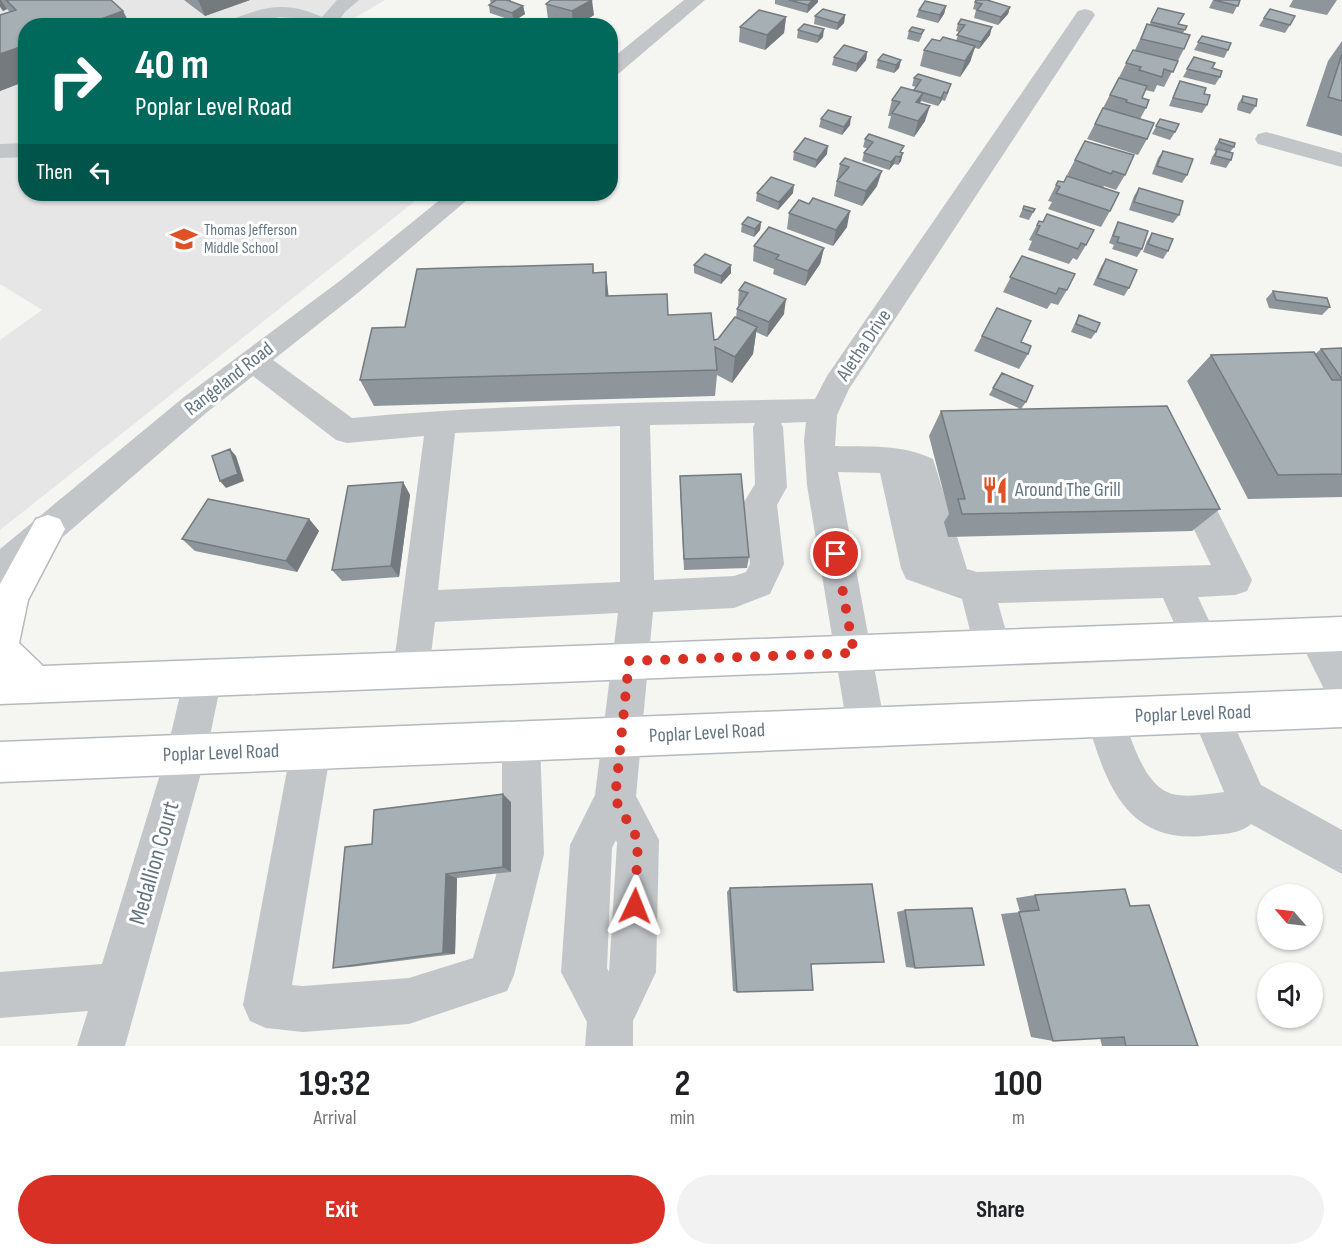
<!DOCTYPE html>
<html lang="en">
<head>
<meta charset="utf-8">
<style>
  :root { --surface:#fff; --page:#f2f2f2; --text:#202124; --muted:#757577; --accent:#d93025 }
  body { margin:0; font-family:"Sofia Sans Condensed",sans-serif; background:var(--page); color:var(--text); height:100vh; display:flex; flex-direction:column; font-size:22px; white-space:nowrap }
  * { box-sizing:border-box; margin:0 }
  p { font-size:20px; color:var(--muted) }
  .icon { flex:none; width:33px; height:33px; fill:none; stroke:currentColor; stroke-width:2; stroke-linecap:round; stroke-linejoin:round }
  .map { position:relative; height:1046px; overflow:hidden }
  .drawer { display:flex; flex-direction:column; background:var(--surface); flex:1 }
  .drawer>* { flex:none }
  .hud { position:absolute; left:18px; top:18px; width:600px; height:183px; border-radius:24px; box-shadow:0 2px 4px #0004; background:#00695c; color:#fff; overflow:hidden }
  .needle { width:39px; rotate:298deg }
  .controls { position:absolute; left:1257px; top:884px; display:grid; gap:12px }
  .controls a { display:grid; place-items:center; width:66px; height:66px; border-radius:50%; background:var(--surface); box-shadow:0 2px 4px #0004; font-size:30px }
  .pin { position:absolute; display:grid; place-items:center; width:51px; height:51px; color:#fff; margin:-26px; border:3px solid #fff; border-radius:50%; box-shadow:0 2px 6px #0007 }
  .me { position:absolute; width:66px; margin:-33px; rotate:2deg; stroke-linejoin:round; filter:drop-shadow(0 0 4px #0008) }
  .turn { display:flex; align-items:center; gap:21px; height:126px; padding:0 18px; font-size:27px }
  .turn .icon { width:78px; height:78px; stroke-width:2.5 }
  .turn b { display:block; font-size:42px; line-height:51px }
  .then { display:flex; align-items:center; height:57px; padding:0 18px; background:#0003; gap:12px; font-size:22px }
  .eta { display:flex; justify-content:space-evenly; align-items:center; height:102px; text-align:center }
  .eta b { font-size:36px; font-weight:700; line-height:42px }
  .primary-button { display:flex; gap:12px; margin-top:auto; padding:12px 18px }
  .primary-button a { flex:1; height:69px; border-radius:36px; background:var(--accent); color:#fff; font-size:24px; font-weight:700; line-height:69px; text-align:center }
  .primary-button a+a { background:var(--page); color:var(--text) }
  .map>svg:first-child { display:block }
  .built { fill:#e5e6e5 }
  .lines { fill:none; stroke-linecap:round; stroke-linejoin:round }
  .major-casing { stroke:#b5b9bd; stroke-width:3 }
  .minor { fill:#c2c6c9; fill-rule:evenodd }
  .major { fill:#fff; fill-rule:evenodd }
  .wall { fill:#8f969b }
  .shaded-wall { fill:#747a7e }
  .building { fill:#a6afb4; stroke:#747a7e; stroke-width:1.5 }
  .route { stroke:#d93025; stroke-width:10; stroke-dasharray:0 18 }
  .labels { text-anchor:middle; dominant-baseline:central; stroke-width:6; stroke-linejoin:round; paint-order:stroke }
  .far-poi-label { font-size:16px; fill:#647582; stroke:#fff; text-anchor:start }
  .street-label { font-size:20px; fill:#647582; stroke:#fff }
  .poi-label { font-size:20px; fill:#647582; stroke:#fff; text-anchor:start }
  .near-street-label { font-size:24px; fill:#647582; stroke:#fff }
</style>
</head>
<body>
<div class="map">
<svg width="1342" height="1046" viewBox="0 0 1342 1046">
  <rect width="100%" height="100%" fill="#f5f5f1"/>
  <path class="built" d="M0,0H385L351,20L361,25L26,26V194H424L0,530V340L42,310L0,284Z"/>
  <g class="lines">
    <defs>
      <path id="major" d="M48,515L60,519L65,529L28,600L19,643L43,666L1342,617V651L0,704V584L36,519Z
        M1342,689V727L0,782V742Z"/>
    </defs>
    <use href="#major" class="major-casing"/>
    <path class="minor" d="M337,0H359L345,12L335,26H309L292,18L279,17L251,26H224L226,22C262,7 284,0 322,17Z
      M684,0H705L617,75L610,77V60Z
      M1085,9L1092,11L1095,15L849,389L837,415L835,446C868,447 902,444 933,459L967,569L977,572L1211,565L1170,479L1175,470L1186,466L1197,470L1252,580L1247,591L1235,595L1198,597L1217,638L1212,650L1199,655L1186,650L1163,598L998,603L1010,646L1005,658L992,663L979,658L974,646L962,599L906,579L901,568L880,473L838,472L885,726L880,740L866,745L852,740L847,726L807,485L804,440L806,422L781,423L783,427L787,487L777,505L784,564L770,594L734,608L653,612L636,796L659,840L656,972L633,1021V1046H585L587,1022L561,972L570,845L595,795L618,613L435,622L429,670L424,683L411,688L398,683L393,670L424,436L347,443L336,440L253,376L206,413L12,581L0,585V549L184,397L341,280L447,194H474L359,292L273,360L352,418C506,404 661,402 815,399L827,376L1078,11ZM755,423L753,427L755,484L744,502L750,564L746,572L734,576L654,580L650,425ZM620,426V582L438,590L455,433ZM616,840L617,843L609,972L607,968L612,848Z
      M1266,132L1342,153V167L1258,144L1255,139L1258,134Z
      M26,143V157L0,158V144Z
      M1315,618L1328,623L1342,649V704L1329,699L1297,635L1302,623Z
      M203,660L216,665L222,678L206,755L125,1046H77L88,1011L0,1018V972L102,964L166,755L184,678L190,665Z
      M1210,694L1223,700L1261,785L1342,830V874L1251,824C1239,835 1219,834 1203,836C1123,843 1105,779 1086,717L1091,704L1105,698L1119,704C1129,730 1141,785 1172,794C1189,798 1208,794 1224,792L1191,713L1197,700Z
      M521,722L535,727L540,741L544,854L514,975L507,991L409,1024L303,1032L266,1028L250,1021L243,1005L291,749L297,735L311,729L325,735L331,749L292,985L303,986L409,978L473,958L502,854V741L507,727Z"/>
    <use href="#major" class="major"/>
  </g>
  <path class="wall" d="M0,0H112L26,26V81L0,91V15L10,12L7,9L3,11L0,7Z
    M184,0H250L205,16Z
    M490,0H511V2L523,6L525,14L514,21L490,13L489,5L491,4Z
    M775,0H818V2L807,13L775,4Z
    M1213,0H1240L1233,14L1209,8Z
    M1293,0H1337L1327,15L1289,7Z
    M975,2L1010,7L1008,14L998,25L974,18L976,10L973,9Z
    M546,4L594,15L576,26H570L548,19Z
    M946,6L944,14L938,23L916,17L919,10Z
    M1158,8L1178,24L1187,26L1183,33L1184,49L1164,87L1157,85L1154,92L1145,90L1142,98L1146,108L1140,119L1147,139L1138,155L1087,139L1133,50H1135L1147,24H1150Z
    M845,15L844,23L837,30L814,24L815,16Z
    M786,17L784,33L765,50L739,42L740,27Z
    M1264,18L1290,25L1285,33L1259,26Z
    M961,19L990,35L979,49L975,48L970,62L960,77L920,66L924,50L940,41H956L959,32L956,31L958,24Z
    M798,30L823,37L817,43L797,38Z
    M924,30L921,38L919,42L907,39L909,31Z
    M1202,36L1228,50L1224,58L1194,50Z
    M1342,41V136L1306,126L1328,61Z
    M867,52L866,60L856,72L832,65L834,57Z
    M1194,57L1212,68L1220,77L1215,85L1183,77Z
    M878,60H901L899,68L894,73L876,68Z
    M914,78L949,91L945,101L942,100L938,106L921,101L920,103L925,121L914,137L888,128L891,116H888L892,100L914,91L916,87L912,86Z
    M1180,81L1204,94L1207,105L1202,113L1169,106L1176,89Z
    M1243,96L1256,106L1250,114L1237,110L1238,104Z
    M821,119L850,125L842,135L819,127Z
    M1160,119L1175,132L1170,140L1152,134Z
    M865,139L902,153L901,161L898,165L894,164L889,170L862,161L864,153L868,149L863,147Z
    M1220,139L1234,147L1230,152L1231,160L1226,168L1210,164L1212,157L1216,151L1214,150L1215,147Z
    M1085,141L1125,175L1116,190L1104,186L1103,188L1110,211L1101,227L1048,209L1052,202L1048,201L1056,185L1064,182L1078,180L1067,175Z
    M1163,151L1187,175L1182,183L1152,174L1158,158Z
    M794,152L827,154L815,168L793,160Z
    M845,158L877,186L862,206L834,196L840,164Z
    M1139,188L1179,215L1173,223L1129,210L1134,196Z
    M757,193H793L778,210L756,201Z
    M1024,206L1035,209L1029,220L1019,217Z
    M789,213L847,227L833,246L787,229Z
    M1039,221L1086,245L1077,260L1073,258L1069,264L1028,250L1032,241L1029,240Z
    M761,222L760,230L754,237L741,232L742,224Z
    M1118,222L1142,249L1137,257L1112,249L1114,245L1109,243L1114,230Z
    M1152,233L1168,251L1163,259L1143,252L1147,241Z
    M754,246L824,248L820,264L805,286L773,274L774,269L753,261Z
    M1022,256L1067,290L1058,305L1051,303L1047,309L1003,292Z
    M1106,259L1129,288L1124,296L1093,285L1101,267Z
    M593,264L594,273L606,272L608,296L668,315L714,340L718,339L736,318L737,309L739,305H738L739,290L745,282L784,314L767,337L756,332L753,354L732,383L717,375L715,396L374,406L360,380L405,327Z
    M694,265L731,273L721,284L694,273Z
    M1273,291L1330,307L1322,315L1269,308L1266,299Z
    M1079,315L1096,332L1091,339L1071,332L1075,323Z
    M982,336L1021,342L1028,354L1019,369L974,351Z
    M1342,348V497L1248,499L1187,381L1211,355L1315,354L1321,349Z
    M1002,373L1026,402L1021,409L989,395Z
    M941,411L1220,509L1192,531L948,537L944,522L949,514L929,436Z
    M680,476L749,557L747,568L684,570L680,489Z
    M403,482L410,495L399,577L342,581L332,570Z
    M309,519L319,531L297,572L195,551L182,539Z
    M511,802V872L457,878L455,954L351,967L333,968L372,844Z
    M730,888L811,964L737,992L733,991L727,892Z
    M1035,895L1130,906L1198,1046H1102L1100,1038L1053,1041L1031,1037L1001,914L1020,912L1016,898Z
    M905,910L915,968L906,967L897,912Z"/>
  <path class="shaded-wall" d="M0,0H1L7,9L3,11L0,6Z
    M198,0H250L205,16Z
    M592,0L594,15L576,26H573L572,11Z
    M813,0H818V2L807,13L808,5Z
    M523,6L525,14L514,21L512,13Z
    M946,6L944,14L938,23L940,15Z
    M1010,7L1008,14L998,25L1001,17Z
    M123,11L131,26H82Z
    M845,15L844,23L837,30L838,23Z
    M786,17L784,33L765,50L767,35Z
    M992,27L990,35L979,49L981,42Z
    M824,29L823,37L817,43L819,36Z
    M26,45V81L0,91V54Z
    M975,46L970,62L960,77L965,61Z
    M867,52L866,60L856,72L857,64Z
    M901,60L899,68L894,73L896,65Z
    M944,92L942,100L938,106L941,98Z
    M923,93L918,109L916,102Z
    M930,106L925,121L914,137L918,121Z
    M851,117L850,125L842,135L844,127Z
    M828,146L827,154L815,168L817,160Z
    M903,153L901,161L898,165L900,157Z
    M896,156L894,164L889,170L891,162Z
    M882,171L877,186L862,206L866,191Z
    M794,185L793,193L778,210L779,202Z
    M850,211L847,227L833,246L836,230Z
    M761,222L760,230L754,237L755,229Z
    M824,248L820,264L805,286L808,271Z
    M731,265V273L721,284V276Z
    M606,272L609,300L606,296Z
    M786,299L784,314L767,337L769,322Z
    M757,327L753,354L732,383L735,357Z
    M230,449L236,456L244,481L226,488L220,481Z
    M403,482L410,495L399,577L391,566Z
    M309,519L319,531L297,572L286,561Z
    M503,794L511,802V872L503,867Z
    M446,874L457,878L455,954L443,953Z"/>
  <path class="building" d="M6,0H111L123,11L82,26H26V45L0,54V15L16,10Z
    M494,0H507L523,6L512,13L489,5L495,1Z
    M551,0H592L572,11L546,4Z
    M789,0H813L808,5Z
    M976,0H987L1010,7L1001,17L977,10L982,4L975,2Z
    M1214,0H1240L1238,6Z
    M925,1L946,6L940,15L919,10Z
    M1158,8L1184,14L1178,24L1187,26L1185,30L1151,22Z
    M823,9L845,15L838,23L815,16Z
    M1270,9L1295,16L1290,25L1264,18Z
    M759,10L786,17L767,35L740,27Z
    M961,19L992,27L981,42L957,35L965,25L958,24Z
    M804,24L824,29L819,36L798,30Z
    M1147,24L1190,35L1184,49L1141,39Z
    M912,27L924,30L921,34L909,31Z
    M1202,36L1231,43L1228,50L1198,42Z
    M943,37L975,46L965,61L924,50L932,39L940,41Z
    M844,45L867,52L857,64L834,57Z
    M1133,50L1178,61L1173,72L1164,69L1162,77L1139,70L1141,67L1126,63Z
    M883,54L901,60L896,65L878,60Z
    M1342,54V101L1328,97Z
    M1194,57L1215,63L1212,68L1222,71L1220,77L1187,69Z
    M918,74L951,84L947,93L944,92L941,98L914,90L921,80L914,78Z
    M1119,78L1147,86L1142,98L1149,100L1146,108L1126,102L1127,100L1110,95Z
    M1180,81L1206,88L1204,94L1210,95L1207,105L1173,98Z
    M901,87L923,93L916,102L930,106L918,121L892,113L900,102L892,100Z
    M1243,96L1257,99L1256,106L1242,102Z
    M1103,108L1154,123L1147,139L1095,124Z
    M828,110L851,117L844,127L821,119Z
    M1160,119L1179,124L1175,132L1156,126Z
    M869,134L904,146L900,152L903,153L900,157L896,156L891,162L864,153L873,142L865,139Z
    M805,138L828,146L817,160L794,152Z
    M1220,139L1235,143L1234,147L1219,142Z
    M1085,141L1134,155L1125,175L1113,171L1111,174L1075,160Z
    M1217,149L1233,153L1231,160L1215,156Z
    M1163,151L1193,159L1187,175L1157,166Z
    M845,158L882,171L866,191L837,181L849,167L840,164Z
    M1067,176L1119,193L1110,211L1056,193L1060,187L1056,185L1058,181L1064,182Z
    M771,177L794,185L779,202L757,193Z
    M1139,188L1183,201L1179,215L1134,202Z
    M813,198L850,211L836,230L789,213L799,200L809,204Z
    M1024,206L1035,209L1033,212L1023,209Z
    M1047,214L1094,230L1086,245L1081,243L1078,249L1036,234L1040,226L1037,225L1039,221L1043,222Z
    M748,217L761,222L755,229L742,224Z
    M1118,222L1148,231L1142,249L1117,242L1119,237L1113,236Z
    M769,227L824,248L808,271L776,259L779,255L754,246Z
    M1152,233L1173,239L1168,251L1148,244Z
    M705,254L731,265L721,276L694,265Z
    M1022,256L1075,274L1067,290L1059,288L1056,294L1010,277Z
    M1106,259L1137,270L1129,288L1098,278Z
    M593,264V273L606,272V296L667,294L668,315L711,313L714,340L718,339L735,317L757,327L735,357L715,347L717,370L360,380L372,328L405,327L417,269Z
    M745,282L786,299L769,322L737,309L748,293L739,290Z
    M1273,291L1327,298L1330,307L1276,300Z
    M997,308L1031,321L1021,342L1031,346L1028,354L982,336Z
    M1079,315L1100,323L1096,332L1076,324Z
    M1342,348V379L1321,349Z
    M1314,352L1332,380H1342V474L1278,475L1211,355Z
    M1002,373L1033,386L1026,402L993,388Z
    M1167,406L1220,509L962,514L958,499H965L941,411Z
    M230,449L238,474L220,481L212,456Z
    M741,474L749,557L684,559L680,476Z
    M403,482L391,566L332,570L348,486Z
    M208,499L309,519L286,561L182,539Z
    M503,794V867L446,874L443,953L333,968L345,847L372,844L374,810Z
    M872,884L884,962L811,964L813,990L737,992L730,888Z
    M1125,889L1130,906L1149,905L1198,1046H1126L1124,1037L1053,1041L1019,912L1039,910L1035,895Z
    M972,908L984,965L915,968L905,910Z"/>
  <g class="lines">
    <path class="route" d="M635,906L638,840L615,799L629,661L854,653L836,554"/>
  </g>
  <defs>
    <symbol id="school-bare" viewBox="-9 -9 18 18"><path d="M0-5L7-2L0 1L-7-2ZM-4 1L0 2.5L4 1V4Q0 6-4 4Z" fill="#e05226" stroke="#fff" stroke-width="2.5" paint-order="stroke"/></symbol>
    <symbol id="restaurant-bare" viewBox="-9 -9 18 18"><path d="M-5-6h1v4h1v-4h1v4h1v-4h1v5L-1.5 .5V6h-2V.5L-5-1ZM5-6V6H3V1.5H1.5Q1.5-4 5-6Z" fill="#e05226" stroke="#fff" stroke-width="2.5" paint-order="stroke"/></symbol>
  </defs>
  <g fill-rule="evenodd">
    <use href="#school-bare" x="165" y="220" width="38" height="38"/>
    <use href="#restaurant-bare" x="976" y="471" width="38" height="38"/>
  </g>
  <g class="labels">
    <g class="far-poi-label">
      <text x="204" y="230">Thomas Jefferson<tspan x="204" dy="18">Middle School</tspan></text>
    </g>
    <g class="street-label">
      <text transform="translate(864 345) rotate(-56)">Aletha Drive</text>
      <text transform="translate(229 379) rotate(-38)">Rangeland Road</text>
      <text transform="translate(1193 714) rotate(-2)">Poplar Level Road</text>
      <text transform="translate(707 733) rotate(-3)">Poplar Level Road</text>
      <text transform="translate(221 753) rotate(-2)">Poplar Level Road</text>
    </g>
    <g class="poi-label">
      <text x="1015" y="490">Around The Grill</text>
    </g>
    <g class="near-street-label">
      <text transform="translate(154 863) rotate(-74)">Medallion Court</text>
    </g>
  </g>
</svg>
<div class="controls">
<a><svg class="needle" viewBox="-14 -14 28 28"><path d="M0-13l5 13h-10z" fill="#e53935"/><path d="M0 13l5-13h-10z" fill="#757577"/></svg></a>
<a><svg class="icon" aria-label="sound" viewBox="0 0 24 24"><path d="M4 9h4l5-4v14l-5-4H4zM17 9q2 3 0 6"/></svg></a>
</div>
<div class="pin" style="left:836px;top:554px;background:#d93025"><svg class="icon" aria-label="arrive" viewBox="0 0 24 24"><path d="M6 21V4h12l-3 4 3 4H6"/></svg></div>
<svg class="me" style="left:635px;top:906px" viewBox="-20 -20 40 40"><path d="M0-17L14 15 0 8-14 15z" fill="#d93025" stroke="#fff" stroke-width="4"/></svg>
<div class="hud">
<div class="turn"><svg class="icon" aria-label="right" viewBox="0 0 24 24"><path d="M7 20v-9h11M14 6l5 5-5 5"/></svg><div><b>40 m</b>Poplar Level Road</div></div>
<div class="then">Then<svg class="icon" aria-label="left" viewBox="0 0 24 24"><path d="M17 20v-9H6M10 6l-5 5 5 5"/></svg></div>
</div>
</div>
<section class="drawer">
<div class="eta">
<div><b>19:32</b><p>Arrival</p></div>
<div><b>2</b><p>min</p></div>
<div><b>100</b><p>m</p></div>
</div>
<div class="primary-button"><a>Exit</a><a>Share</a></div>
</section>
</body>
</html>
